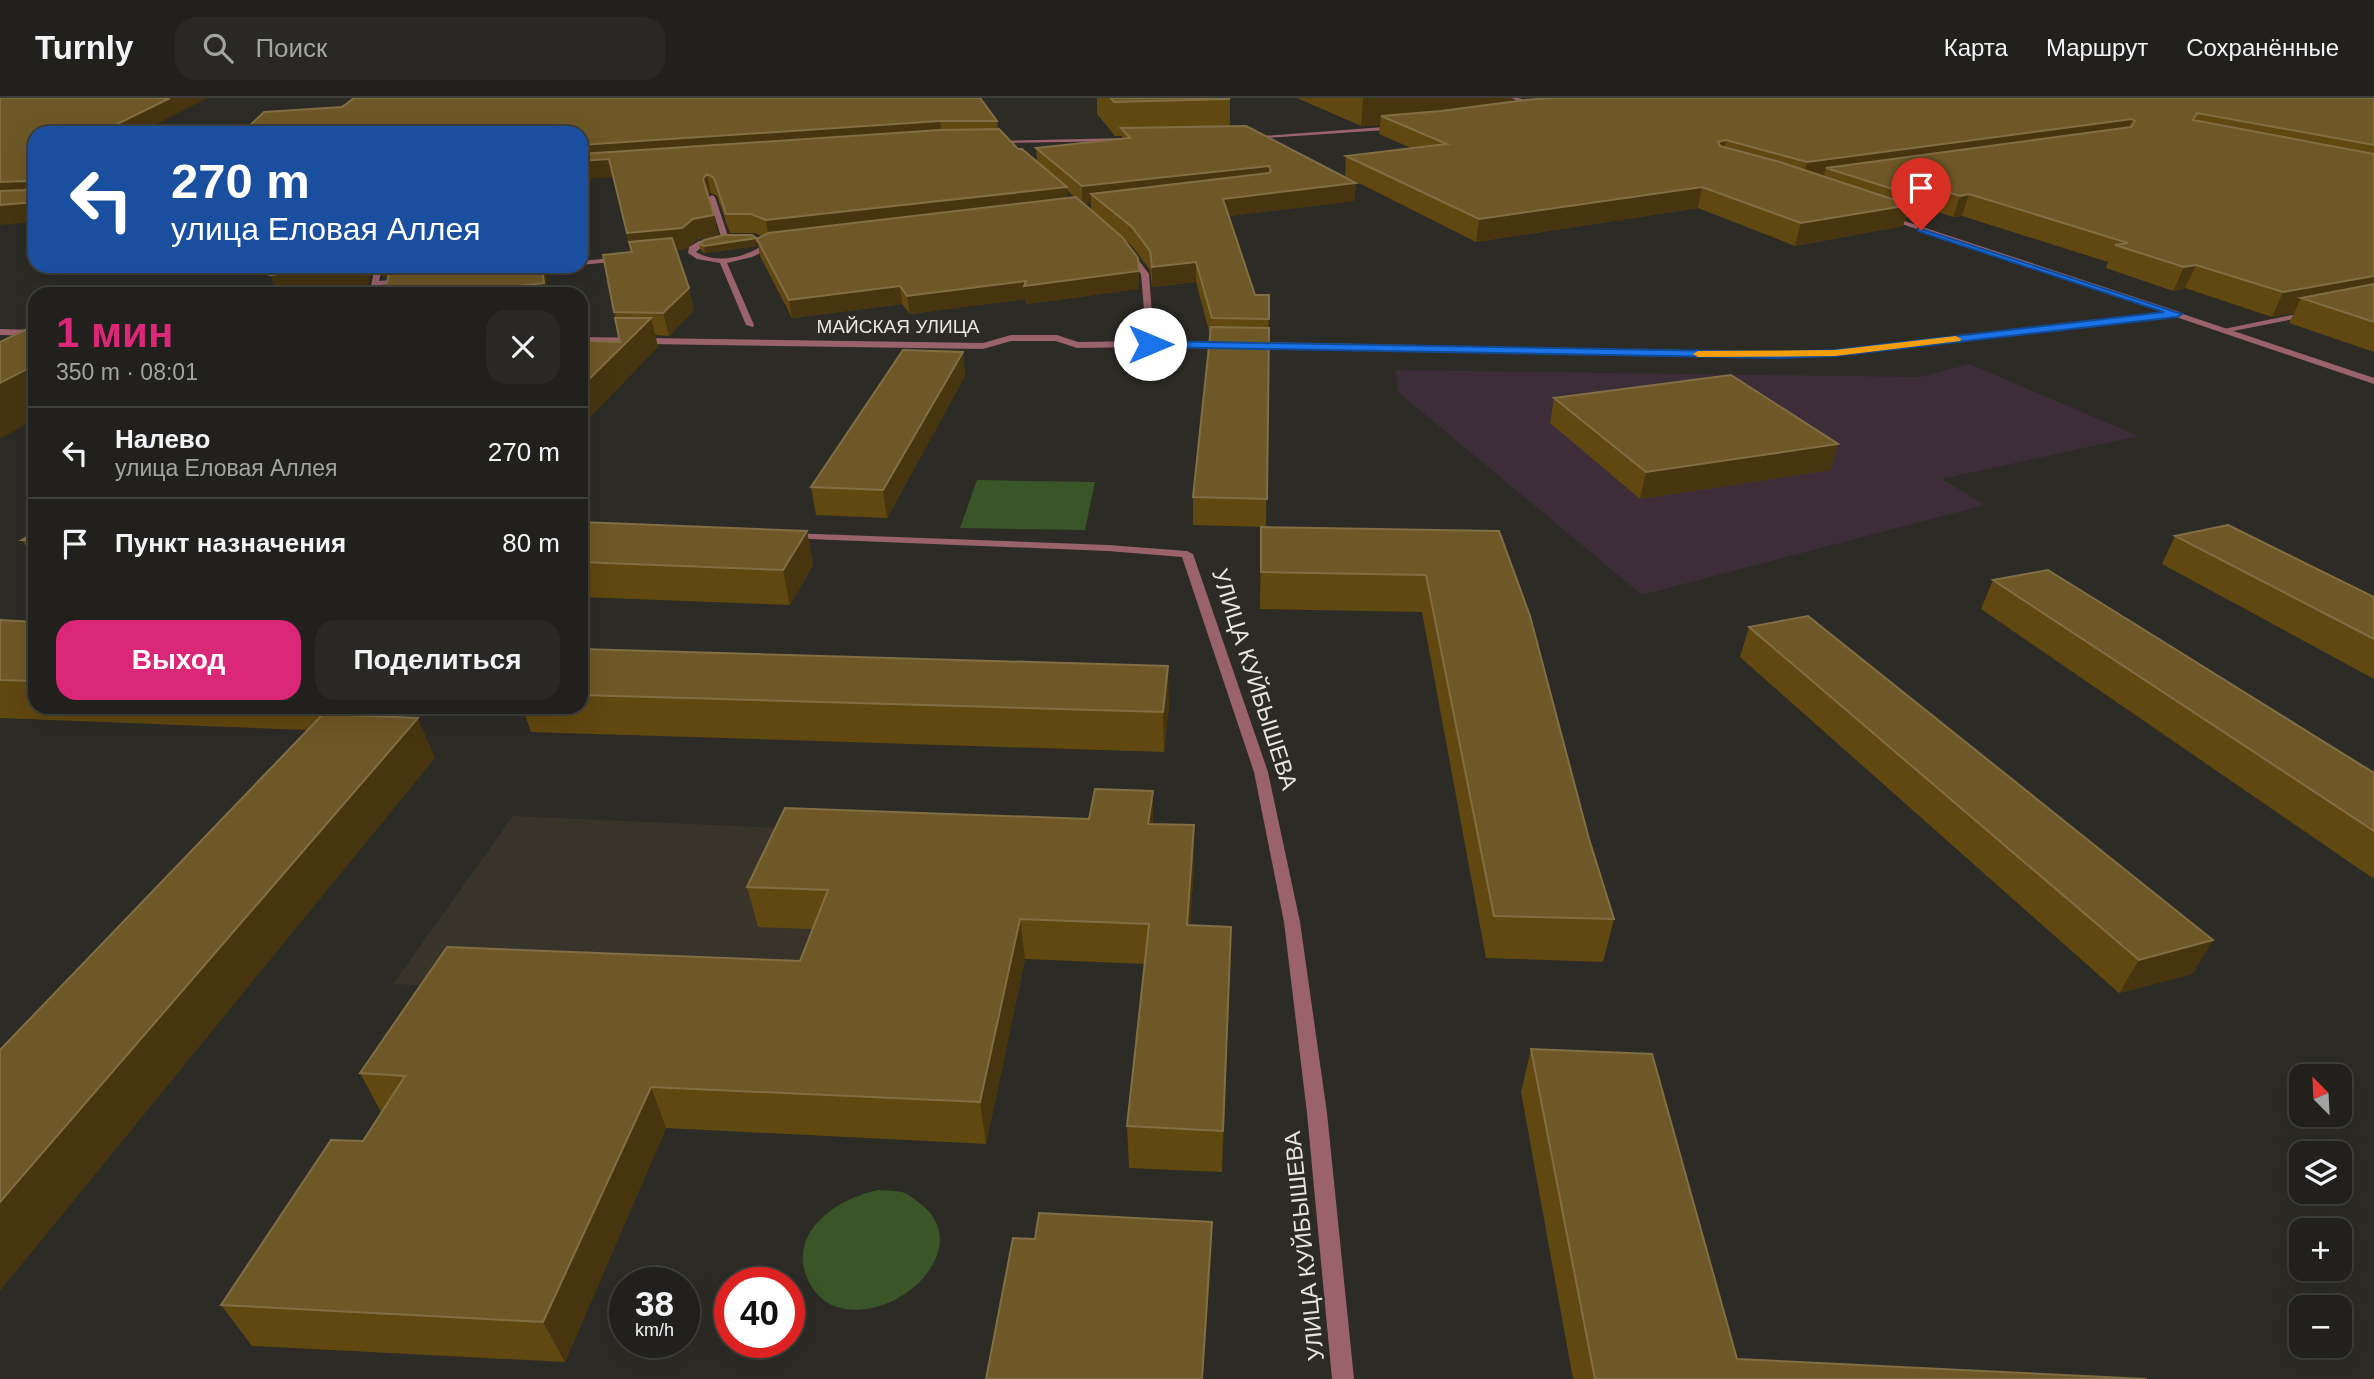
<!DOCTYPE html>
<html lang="ru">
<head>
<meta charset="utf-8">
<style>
  :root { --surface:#21201c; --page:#292825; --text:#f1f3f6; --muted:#a2a3a3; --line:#3e3e3b; --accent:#db2777 }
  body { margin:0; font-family:Helvetica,sans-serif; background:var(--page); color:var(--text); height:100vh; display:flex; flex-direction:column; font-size:26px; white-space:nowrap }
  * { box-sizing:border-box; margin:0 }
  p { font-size:23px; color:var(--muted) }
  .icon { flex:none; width:38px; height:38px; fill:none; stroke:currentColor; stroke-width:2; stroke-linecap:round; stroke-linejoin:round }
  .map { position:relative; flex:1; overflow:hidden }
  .panel { position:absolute; left:28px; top:189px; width:560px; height:427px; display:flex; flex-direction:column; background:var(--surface); border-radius:21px; box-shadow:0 7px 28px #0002,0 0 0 2px var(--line) }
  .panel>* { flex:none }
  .banner { position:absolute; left:28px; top:28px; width:560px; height:147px; border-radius:21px; box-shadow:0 7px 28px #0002,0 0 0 2px var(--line); background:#1a4fa0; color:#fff; overflow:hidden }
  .needle { width:46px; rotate:336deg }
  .buttons { position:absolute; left:2289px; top:966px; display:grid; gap:14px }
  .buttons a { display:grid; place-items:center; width:63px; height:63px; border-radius:14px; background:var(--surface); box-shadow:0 7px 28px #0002,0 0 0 2px var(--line); font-size:35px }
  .speed { position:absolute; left:609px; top:1169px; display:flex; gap:14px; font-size:35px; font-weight:700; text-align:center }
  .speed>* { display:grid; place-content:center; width:91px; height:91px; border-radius:50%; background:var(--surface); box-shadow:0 7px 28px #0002,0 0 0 2px var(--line); line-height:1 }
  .speed small { font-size:18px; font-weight:400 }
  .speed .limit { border:10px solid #d22; background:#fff; color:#111 }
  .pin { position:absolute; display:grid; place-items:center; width:60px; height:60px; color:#fff; margin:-72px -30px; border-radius:50% 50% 50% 0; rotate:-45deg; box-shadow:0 0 7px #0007 }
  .pin .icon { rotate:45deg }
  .me { position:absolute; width:77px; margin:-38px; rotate:90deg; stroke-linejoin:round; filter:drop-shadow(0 0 5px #0008) }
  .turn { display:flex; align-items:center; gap:24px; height:147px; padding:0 28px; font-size:32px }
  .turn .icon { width:91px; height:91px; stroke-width:2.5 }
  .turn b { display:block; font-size:49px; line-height:60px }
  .round { display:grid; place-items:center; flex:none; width:74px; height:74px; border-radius:21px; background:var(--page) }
  .headline { display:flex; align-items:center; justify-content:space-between; height:119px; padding:0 28px }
  h1 { font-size:42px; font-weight:800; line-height:52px; color:var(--accent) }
  .primary-button { display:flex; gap:14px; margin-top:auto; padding:14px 28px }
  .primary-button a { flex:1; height:80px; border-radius:21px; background:var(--accent); color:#fff; font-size:28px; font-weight:800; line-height:80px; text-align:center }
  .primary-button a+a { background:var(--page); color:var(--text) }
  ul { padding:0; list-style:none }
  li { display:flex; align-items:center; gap:21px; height:91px; padding:0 28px; border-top:2px solid var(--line) }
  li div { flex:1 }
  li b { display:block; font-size:26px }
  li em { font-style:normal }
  header { display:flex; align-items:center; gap:42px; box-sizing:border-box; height:98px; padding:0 35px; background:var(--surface); border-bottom:2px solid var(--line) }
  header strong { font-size:33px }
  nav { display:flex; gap:38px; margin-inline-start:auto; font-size:24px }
  .search { width:490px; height:63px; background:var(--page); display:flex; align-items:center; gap:18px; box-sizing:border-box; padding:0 24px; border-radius:21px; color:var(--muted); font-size:26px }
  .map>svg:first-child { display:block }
  .built { fill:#38342a }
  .education { fill:#3c2d39 }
  .green { fill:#3a5628 }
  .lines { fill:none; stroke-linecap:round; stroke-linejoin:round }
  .minor { fill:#9a636c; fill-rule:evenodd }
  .tertiary { fill:#9a636c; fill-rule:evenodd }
  .wall { fill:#614710; fill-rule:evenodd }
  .shaded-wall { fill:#46350f }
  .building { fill:#6f5827; stroke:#826e44; stroke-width:2 }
  .route { fill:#1a73e8; stroke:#114b97; stroke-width:2 }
  .slow { fill:#f59e0b }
  .labels { text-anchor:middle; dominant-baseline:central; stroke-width:5; stroke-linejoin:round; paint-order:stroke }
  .far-street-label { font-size:19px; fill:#e7e6e3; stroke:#2c2b26 }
  .street-label { font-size:23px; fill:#e7e6e3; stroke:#2c2b26 }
</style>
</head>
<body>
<header>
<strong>Turnly</strong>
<div class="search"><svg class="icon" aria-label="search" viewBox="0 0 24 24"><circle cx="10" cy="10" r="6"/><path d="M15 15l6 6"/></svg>Поиск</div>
<nav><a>Карта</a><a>Маршрут</a><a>Сохранённые</a></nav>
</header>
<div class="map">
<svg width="2374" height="1281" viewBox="0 0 2374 1281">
  <rect width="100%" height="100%" fill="#2c2b26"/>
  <path class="built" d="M513,718L802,731L836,832L810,904L393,886Z"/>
  <path class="education" d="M1969,266L2139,338L1942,381L1985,407L1642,497L1398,294L1396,272L1920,279Z"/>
  <path class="green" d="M977,382L1095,384L1085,432L960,430Z
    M878,1092C886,1093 897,1092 905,1095C909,1097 914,1101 918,1104C980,1147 897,1230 834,1208C822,1203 813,1193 808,1182C786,1134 838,1100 878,1092Z"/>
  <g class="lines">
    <path class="minor" d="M1511,0H1519L1539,9L1534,10Z
      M1398,28L1400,31L1251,41L1248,39Z
      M1126,40L1128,43L1002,45L999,43Z
      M712,97L715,99L728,138H755L770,146L769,151L752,159L727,165L754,227L753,229L746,227L720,165L697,161L688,155L689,149L699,143L721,139L709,99ZM725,142H754L762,148C743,160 716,166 696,154L704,147Z
      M1886,117L2180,214L2181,216L2174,218L1884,120Z
      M624,159L625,161L621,163L581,167V163Z
      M375,168H383L379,183L403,181L407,183L403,185L371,188Z
      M534,168H558L528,173L524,171Z
      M2311,213L2315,215L2314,217L2223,235L2219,232Z
      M0,231L35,232V238L0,237Z
      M1011,237H1057L1078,244L1150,243L1154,246L1150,249L1077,250L1056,243H1011L983,251L581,245V239L983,245Z
      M789,435L1108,447L1187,453L1193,456L1268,674L1300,824L1327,1015L1354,1281H1332L1307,1015L1284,824L1254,674L1182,459L1108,453L785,440V436Z"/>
    <path class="tertiary" d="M1125,152H1131L1149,176L1154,243L1228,244L1231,245V249L1147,248L1141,176L1124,154Z
      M2177,214L2374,280V286L2176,219L1835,258L1779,260L1252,250L1248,247L1252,244L1779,254L1835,252Z"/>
  </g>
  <path class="wall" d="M1097,0H1228L1230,1V28L1356,85L1354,103L1229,118L1255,197H1269L1266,429L1193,427V399L1210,237L1196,184L1152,189L1150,172L1132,148L1123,140L1139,173V191L1026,206L1025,201L910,216L902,206L792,220L760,158L757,141L761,138L755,135H730L717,98L711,95L708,98L714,117L718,137L698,141L686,151L676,152L694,212L669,238L655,237L658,249L620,244L603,157L631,154L613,79L581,81V35L264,14L997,23L998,31L1018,51L1037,63L1036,50L1122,41V38H1115L1097,16ZM1067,92L1075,100H1067ZM1091,105V113L1083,106Z
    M1297,0H1512L1511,4L2374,0V254L2289,225L2294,215L2272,219L2185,190L2173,193L2106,170L2108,164L1962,118L1953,119L1926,110L1921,124L1906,119L1903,128L1795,148L1698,110L1476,144L1345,78L1346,58L1411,50L1379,36L1380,27L1361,28Z
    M699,146L757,148L705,155L701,153Z
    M963,254L965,278L887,420L816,417L811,389Z
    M1554,300L1838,346L1830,372L1640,401L1550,325Z
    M581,424L807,433L813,467L790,507L581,499Z
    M1261,429L1499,433L1589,741L1614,821L1603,864L1486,860L1422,514L1260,511Z
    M35,434V463L22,442Z
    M2175,438L2374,499V581L2162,466Z
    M1993,482L2374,675V781L1981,511Z
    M0,522L35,524V609H369L360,618L435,660L308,632L0,620Z
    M1749,529L2213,842L2192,876L2119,895L1740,559Z
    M581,551L1169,607L1164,654L531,634L522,609H581Z
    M1153,693V726L1194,767L1190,827L1231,829L1222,1074L1129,1070L1127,1028L1145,866L1025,861L986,1046L666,1030L565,1264L252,1248L221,1207L363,1043L381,1014L360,975L800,863L812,831L758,829L747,789L1089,721Z
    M1531,951L1737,1261L2147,1281H1573L1521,994Z"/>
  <path class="shaded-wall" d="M170,0H207L140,35H99Z
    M1363,0H1512L1510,14L1381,18L1380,27L1361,28Z
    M2132,21L2125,39L1826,70L1823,81L1802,84L1807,64Z
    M940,23L942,39L613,79L581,81V47Z
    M1726,42L1722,61L1718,44Z
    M1269,68L1268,86L1091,96V105L1082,106V88Z
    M707,76L711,95L706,100L703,81Z
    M26,83L35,101L0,103V84Z
    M1356,85L1354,103L1223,119V101Z
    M1067,89L1068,108L769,142L766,122Z
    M1702,89L1698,110L1476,144L1479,121Z
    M1969,96L1962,118L1953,119L1960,98Z
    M35,104V124L0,127V107Z
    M1910,107L1903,128L1795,148L1801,125Z
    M714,117L718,137L698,141L686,151L632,156L627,135Z
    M756,140L757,148L705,155L704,148Z
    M1196,164V184L1152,189V169Z
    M2196,167L2185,190L2173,193L2184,169Z
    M345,168H374L368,187L295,196H278L270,177Z
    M378,168H516L383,180Z
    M542,168H544L546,173L548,196H449Z
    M1139,173V191L1026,206L1025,201L910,216L907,198L1026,183Z
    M2374,178V199L2301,200L2294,215L2272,219L2283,194Z
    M900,188L902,206L792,220L789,202Z
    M689,190L694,212L669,238L663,215Z
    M651,220L658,249L581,329V289Z
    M963,254L965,278L887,420L883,392Z
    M35,267V321L0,341V285Z
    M1838,346L1830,372L1640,401L1646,374Z
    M807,433L813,467L790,507L783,472Z
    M1168,568L1169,607L1164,654L1163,614Z
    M335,609H369L346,633Z
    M418,620L435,660L0,1193V1104Z
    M1153,693V732L1148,726Z
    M1194,727V767L1187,868V827Z
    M1020,821L1025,861L986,1046L980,1004Z
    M1231,829L1230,870L1222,1074L1223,1033Z
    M2213,842L2192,876L2119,895L2139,862Z
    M651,989L666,1030L565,1264L543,1224Z
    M1212,1124V1148L1203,1281H1202Z"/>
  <path class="building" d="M0,0H170L99,35H35V104L0,107V93L26,92L28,85L26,83L0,84Z
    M354,0H980L997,23H940L581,47V35H242L264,14L342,9Z
    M1111,0H1228L1230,1L1114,4Z
    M1550,0H2374V47L2197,15L2193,22L2374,56V178L2283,194L2196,167L2184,169L2115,147L2128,145L1969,96L1960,98L1933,89L1928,102L1826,70L2131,29L2135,23L2132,21L1807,64L1726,42L1718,44L1720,48L1780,64L1910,107L1801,125L1702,89L1479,121L1346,58L1447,46L1381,18L1441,13L1525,2Z
    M1246,28L1356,85L1223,101L1255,197H1269V221L1212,220L1196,164L1152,169L1150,153L1132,129L1091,96L1269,75L1271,73L1269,68L1082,88L1036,50L1130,40L1121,30Z
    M999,31L1018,51H1022L1067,89L766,122L751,116H726L714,80L707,76L703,81L714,117L693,121L682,130L627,135L609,61L581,63V56L940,32Z
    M1076,99L1122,139L1138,160L1139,173L1024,188L1026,183L907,198L900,188L789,202L757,141L768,135Z
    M724,137H752L756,140L704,148L699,146L704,142Z
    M672,140L689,190L663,215L614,214L603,157L632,154L629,144Z
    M273,168H345L270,177Z
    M446,168H542L544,185L449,196H385L389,174Z
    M2374,186V224L2301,200Z
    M615,220H651L581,289V243L620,244Z
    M35,227V267L0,285V244Z
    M1211,229L1269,230L1267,401L1193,399Z
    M903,252L963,254L883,392L811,389Z
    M1731,277L1838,346L1646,374L1554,300Z
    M581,424L807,433L783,472L581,464Z
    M2228,427L2374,499V541L2175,438Z
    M1261,429L1499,433L1530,518L1589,741L1614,821L1494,818L1426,477L1261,474Z
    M35,434V442H22Z
    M2048,472L2374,675V733L1993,482Z
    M1808,518L2213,842L2139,862L1749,529Z
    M0,522L35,524V583L0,582Z
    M581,551L1168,568L1163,614L581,597Z
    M323,616L418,620L0,1104V952Z
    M1095,691L1153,693L1148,726L1194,727L1187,827L1231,829L1223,1033L1127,1028L1149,826L1020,821L980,1004L651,989L543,1224L221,1207L331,1042L363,1043L405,978L360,975L447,849L800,863L828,792L747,789L785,710L1089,721Z
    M1531,951L1652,956L1737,1261L2147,1281H1595Z
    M1039,1115L1212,1124L1202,1281H986L1013,1140L1035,1141Z"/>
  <path class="route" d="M1918,130L2182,216L2177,219L1835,258L1779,260L1150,249L1145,246L1150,243L1779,254L1835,252L2164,214L1918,133Z"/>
  <path class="slow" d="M1956,238L1961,241L1960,243L1835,258L1698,259L1693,256L1698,253L1835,252Z"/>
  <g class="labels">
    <g class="far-street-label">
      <text x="898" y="228">МАЙСКАЯ УЛИЦА</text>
    </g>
    <g class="street-label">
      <text transform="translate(1255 581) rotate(72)">УЛИЦА КУЙБЫШЕВА</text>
      <text transform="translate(1304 1148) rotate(-96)">УЛИЦА КУЙБЫШЕВА</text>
    </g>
  </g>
</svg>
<div class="buttons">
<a><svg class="needle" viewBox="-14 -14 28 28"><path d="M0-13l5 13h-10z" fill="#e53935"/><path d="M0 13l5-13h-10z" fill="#a2a3a3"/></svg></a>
<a><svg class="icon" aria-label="layers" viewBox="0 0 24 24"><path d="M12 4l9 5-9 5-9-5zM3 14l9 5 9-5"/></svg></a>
<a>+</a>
<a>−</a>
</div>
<div class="speed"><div>38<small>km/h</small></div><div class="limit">40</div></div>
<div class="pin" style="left:1921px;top:132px;background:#d93025"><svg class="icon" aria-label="arrive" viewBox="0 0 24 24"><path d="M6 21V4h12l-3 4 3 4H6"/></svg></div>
<svg class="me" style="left:1150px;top:246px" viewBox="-20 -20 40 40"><circle r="19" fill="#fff"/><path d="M0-13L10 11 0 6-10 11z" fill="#1a73e8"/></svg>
<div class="banner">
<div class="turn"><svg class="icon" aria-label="left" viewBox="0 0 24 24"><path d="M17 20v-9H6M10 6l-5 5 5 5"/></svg><div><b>270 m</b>улица Еловая Аллея</div></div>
</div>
<section class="panel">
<div class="headline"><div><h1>1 мин</h1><p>350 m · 08:01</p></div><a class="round"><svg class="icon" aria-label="close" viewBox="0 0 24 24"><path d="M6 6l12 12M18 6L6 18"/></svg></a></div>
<ul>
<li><svg class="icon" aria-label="left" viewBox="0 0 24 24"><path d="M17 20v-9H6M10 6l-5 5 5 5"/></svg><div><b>Налево</b><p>улица Еловая Аллея</p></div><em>270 m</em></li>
<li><svg class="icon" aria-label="arrive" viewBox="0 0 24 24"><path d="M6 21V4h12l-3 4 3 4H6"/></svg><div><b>Пункт назначения</b></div><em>80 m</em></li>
</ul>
<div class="primary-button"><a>Выход</a><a>Поделиться</a></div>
</section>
</div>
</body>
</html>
